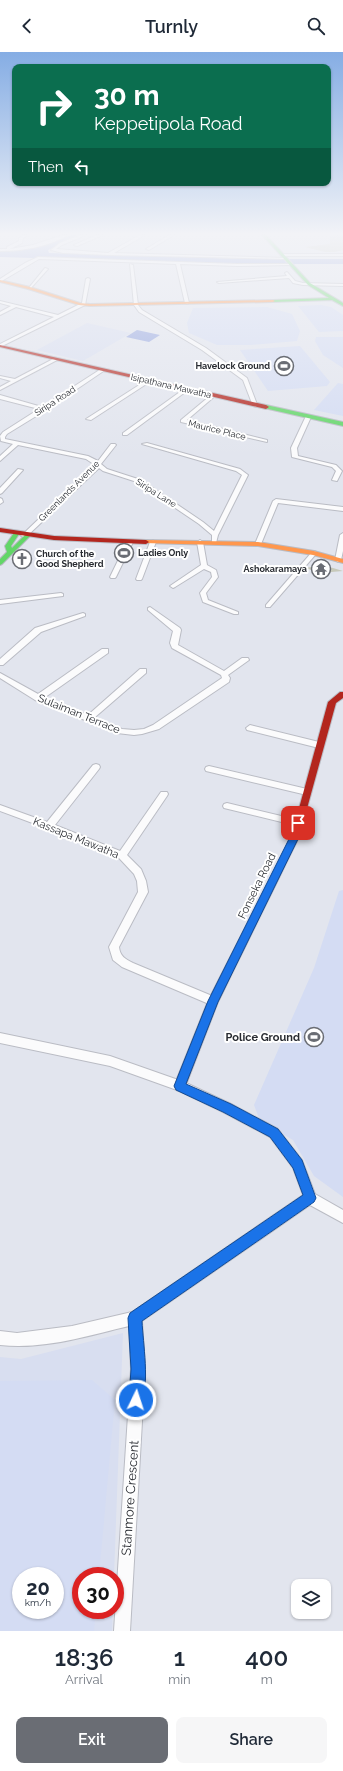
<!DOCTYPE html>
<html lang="en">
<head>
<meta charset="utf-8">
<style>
  :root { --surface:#fff; --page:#f6f6f7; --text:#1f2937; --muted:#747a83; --accent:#6a6d74 }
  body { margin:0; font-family:Raleway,sans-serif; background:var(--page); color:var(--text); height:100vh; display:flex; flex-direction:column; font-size:15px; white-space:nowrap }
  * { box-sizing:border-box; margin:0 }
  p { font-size:13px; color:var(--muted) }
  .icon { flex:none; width:22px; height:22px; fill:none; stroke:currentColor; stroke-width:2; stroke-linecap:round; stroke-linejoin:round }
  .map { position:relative; height:1579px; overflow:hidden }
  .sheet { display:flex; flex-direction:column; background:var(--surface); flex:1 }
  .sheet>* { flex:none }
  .hud { position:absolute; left:12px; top:12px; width:319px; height:122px; border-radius:8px; box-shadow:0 1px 3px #0004; background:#0b6e4f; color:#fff; overflow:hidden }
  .tools { position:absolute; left:291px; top:1527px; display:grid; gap:8px }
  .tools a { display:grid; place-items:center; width:40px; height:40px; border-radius:8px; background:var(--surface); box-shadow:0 1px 3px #0004; font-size:20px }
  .speed { position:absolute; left:12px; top:1515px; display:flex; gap:8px; font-size:20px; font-weight:700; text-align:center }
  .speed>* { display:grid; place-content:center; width:52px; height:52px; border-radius:50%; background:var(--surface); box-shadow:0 1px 3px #0004; line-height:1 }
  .speed small { font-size:10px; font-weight:400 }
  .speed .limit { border:6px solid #d22; background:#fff; color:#111 }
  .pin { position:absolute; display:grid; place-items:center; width:34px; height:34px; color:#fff; margin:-17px; border-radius:8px; box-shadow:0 2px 6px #0006 }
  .me { position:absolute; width:44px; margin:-22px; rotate:4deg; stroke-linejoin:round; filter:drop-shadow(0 0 3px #0008) }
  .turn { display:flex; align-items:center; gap:14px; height:84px; padding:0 16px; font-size:18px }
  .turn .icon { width:52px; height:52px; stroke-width:2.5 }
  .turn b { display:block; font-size:28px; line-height:34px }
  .then { display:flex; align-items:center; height:38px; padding:0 16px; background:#0003; gap:8px; font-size:15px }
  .eta { display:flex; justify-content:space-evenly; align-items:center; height:68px; text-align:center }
  .eta b { font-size:24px; font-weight:600; line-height:28px }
  .action { display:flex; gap:8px; margin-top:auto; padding:8px 16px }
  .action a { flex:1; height:46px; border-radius:8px; background:var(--accent); color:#fff; font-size:16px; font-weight:600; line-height:46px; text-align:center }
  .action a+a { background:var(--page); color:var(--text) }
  header { display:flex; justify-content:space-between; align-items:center; height:52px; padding:0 16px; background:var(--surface); font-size:18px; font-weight:600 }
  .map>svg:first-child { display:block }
  .built { fill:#d8def0; fill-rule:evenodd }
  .green { fill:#d4dcf3; fill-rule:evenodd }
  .water { fill:#92a3de }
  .building { fill:#c7c9ba }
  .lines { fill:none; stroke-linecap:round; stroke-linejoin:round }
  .street-casing { stroke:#babcc4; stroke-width:2 }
  .fast-casing { stroke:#babcc4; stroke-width:2 }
  .slow-casing { stroke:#babcc4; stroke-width:2 }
  .jam-casing { stroke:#babcc4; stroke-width:2 }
  .street { fill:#fbfbfc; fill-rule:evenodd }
  .fast { fill:#63d668; fill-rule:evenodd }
  .slow { fill:#ff974d; fill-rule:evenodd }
  .jam { fill:#b3261e; fill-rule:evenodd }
  .route { fill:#1a73e8; stroke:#114b97 }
  .labels { text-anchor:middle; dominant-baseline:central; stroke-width:4; stroke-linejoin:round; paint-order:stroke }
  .far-poi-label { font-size:9px; font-weight:bold; fill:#292c32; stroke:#fff; text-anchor:end }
  .far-street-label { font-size:9px; fill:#292c32; stroke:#fff }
  .street-label { font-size:11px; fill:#292c32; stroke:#fff }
  .poi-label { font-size:11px; font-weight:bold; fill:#292c32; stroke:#fff; text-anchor:end }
  .near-street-label { font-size:13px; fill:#292c32; stroke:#fff }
</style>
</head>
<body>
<header><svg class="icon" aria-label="back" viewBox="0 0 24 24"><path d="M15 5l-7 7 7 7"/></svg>Turnly<svg class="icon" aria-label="search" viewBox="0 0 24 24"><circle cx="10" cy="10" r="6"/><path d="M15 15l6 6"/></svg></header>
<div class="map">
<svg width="343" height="1579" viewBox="0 0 343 1579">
  <rect width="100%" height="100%" fill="#e2e5ee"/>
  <path class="built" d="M87,271L131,281L83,309L37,298Z
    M123,1281L114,1524H81V1558H113L112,1579H0V1305L21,1307ZM21,1524H55V1558H21Z"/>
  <path class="green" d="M321,253L331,255L343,263V279L319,280L298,254Z
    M267,255L292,262L300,279L297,289L251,293H217L189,281L187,271L193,256Z
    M316,285H343V316L323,303L315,289Z
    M300,294L330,330L327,334L268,339L240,298Z
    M338,331L343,332V364L314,358Z
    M343,838V1145L314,1124L293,1088L260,1069L254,1053L314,916L339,839Z
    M92,1328L115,1348L99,1524H81V1558H96L94,1579H0V1329ZM21,1524H55V1558H21Z"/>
  <path class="water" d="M71,183H80L48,198L49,201L246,207H343V212H236L0,205V199C27,200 46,194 71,183Z
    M137,278L160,283L149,290L126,285Z"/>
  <path class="building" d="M330,183H343V198L335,200H325L305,195L330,192Z
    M320,513H323L343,519L320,521L306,516Z"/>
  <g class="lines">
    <defs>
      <path id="street" d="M23,183H28L23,186L22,191L10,197L33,193L63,183H68C48,195 23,199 0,199V197H7V195L19,189V186Z
        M80,183H86L62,193L56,197L108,201L140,183H145L114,201L287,206L285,207L109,203L63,201L51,198L60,191Z
        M97,183H103L77,194L74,193Z
        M169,183H174L149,198L146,197Z
        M281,202H343V204H282Z
        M38,205L237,212H291L293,213L237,214L180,212L189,251L187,252L185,251L176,212L39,207L0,230V227L25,211Z
        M130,212L133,213L138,253L142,258L206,296L247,326L258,355L253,354L243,328L202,298L139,260L134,253Z
        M45,216L48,217L30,237H28Z
        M287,220L295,229L303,231L343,232V234L303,233L293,231L289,226L219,231L217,230L287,224L285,221Z
        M88,226L90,227L85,253L0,295V292L54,265L16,255L0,263V260L11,254L0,251V249L58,263L82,251L86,227Z
        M55,306L59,307L0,338V335L11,329L0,326V324L15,327Z
        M101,317L105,318L46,358L7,382L5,385V387L88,404L98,409L111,392H115L116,393L101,412L107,417L141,428L203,470L214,479L242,423L236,419L142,392L147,391L240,417L248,423L218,483L216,491H212V483L199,472L137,430L103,419L99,416L26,485L21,484L95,413L86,407L18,393L0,409V404L13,392L1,389L0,384L3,380L39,357L0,347V343L42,355Z
        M147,328L151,329L91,368L86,367Z
        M184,337L188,338L127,383H123V381Z
        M211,343L215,344L187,368L267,388V390L181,370V368Z
        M306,364L311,365L297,396L298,404L336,413L342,419L337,429L332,428L336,419L332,415L292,405L291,396Z
        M18,417L23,418L2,441L0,442V436Z
        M0,446L2,447L3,450L0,452Z
        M276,447L343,455V459L278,451L261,492L256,493L255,492L273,449Z
        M343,481V499L341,508L338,510L335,508L340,483Z
        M130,488L133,490L116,525L115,526H111L110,525L127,490Z
        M153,488L156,490L142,527L141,528H137L136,527L150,490Z
        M200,488L203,490L207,513L216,518L218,525L206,541L208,548L238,560V562H234L203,550L200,541L212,525L211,520L204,517L175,535L173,536L170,534L201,513L197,490Z
        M314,499L316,500V502L270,555H266V553L312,500Z
        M61,541L63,542V544L0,552V548Z
        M150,555L180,576L181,578L178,593L224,619L242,606H248L249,608L228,623L230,626L229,630L159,677L142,682L134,683L117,681L35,648L0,626V621L38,642L102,597H108V601L44,646L88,663L140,617H146V621L94,666L122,677L134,678L144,677L153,673L222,626L221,623L172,596L170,591L173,579L148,558V556Z
        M83,561L85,562V564L41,580L3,613H0V607L35,576Z
        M250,673L319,690L323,693L319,696L247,678L246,676Z
        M96,712L99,713L100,715L99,717L55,773L120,799L161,740H167L168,742L167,744L127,803L141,817L146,829L148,840L119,895C120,904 125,907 133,911L217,946L218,949L217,952L213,954L209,952L122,915L113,908L109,895L138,840L137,829L134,822L119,806L46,776L0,759V753L47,770L93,713Z
        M209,714L307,737L311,740L307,743L206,719L205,717L206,715Z
        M227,751L298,768L302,771L298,774L224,756L223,754L224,752Z
        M0,981L110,1004L184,1030L231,1052L278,1077L302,1108L315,1142L343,1158V1171L310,1153L142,1269L145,1317L130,1579H114L131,1317L129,1274C87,1284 43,1298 0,1293V1279L17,1281L72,1274L132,1260L303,1143L293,1116L270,1085L223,1060L177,1038L110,1014L0,991Z"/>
      <path id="fast" d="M262,183H266L310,231L343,251V254L332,248L272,250L273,248L329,246L308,233Z
        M266,353L343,370V374L264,356L263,355Z
        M16,480L19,482L11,494L12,496L25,483L30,484L2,512L0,513V507L7,500L5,494L14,481Z"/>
      <path id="slow" d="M0,228L30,235L80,251L90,252L273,248L275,249L273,250L90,254L79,253L28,237L0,230Z
        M146,488L258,490L314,499L343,507V511L313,503L258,494L144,491L143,490Z
        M299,768L303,771L299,785L218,950L184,1038L180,1039L176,1038L174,1034L208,949L291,785L295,771Z"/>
      <path id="jam" d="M0,293L266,353L269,355L266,357L0,295Z
        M0,476L54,484L146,488L149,490L146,492L54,488L0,480Z
        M340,640H343V646L336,651L303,771L302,773H296L295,771L328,650Z"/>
    </defs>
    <use href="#street" class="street-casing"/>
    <use href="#fast" class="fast-casing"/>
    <use href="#slow" class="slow-casing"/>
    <use href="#jam" class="jam-casing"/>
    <use href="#street" class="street"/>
    <use href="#fast" class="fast"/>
    <use href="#slow" class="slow"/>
    <use href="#jam" class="jam"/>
  </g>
  <linearGradient id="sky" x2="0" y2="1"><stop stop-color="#85ade4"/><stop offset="0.45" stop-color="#f2f3f7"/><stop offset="1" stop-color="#f2f3f7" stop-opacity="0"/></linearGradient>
  <rect width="343" height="404" fill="url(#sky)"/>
  <path class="route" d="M298,768L303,771L299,785L218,950L186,1032L231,1052L278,1077L302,1108L316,1146L314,1150L142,1269C143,1291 150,1332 141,1353L136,1355L131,1353L129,1348L131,1317L128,1266L130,1261L303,1143L293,1116L270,1085L223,1060L176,1038L174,1034L208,949L290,785L294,771Z"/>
  <defs>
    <symbol id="stadium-ring" viewBox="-11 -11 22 22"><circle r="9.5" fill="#fff" stroke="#6a6d74" stroke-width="1.5"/><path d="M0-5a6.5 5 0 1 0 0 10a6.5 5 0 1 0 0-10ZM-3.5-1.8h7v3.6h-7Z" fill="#6a6d74"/></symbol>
    <symbol id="church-ring" viewBox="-11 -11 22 22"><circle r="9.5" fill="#fff" stroke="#6a6d74" stroke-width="1.5"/><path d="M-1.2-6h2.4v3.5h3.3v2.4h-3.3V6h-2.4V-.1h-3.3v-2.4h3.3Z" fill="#6a6d74"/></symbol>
    <symbol id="temple-ring" viewBox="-11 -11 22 22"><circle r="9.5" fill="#fff" stroke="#6a6d74" stroke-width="1.5"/><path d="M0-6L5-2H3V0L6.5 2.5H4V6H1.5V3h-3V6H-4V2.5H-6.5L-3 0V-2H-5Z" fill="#6a6d74"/></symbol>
  </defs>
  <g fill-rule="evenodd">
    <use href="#stadium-ring" x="273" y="303" width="22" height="22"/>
    <use href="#stadium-ring" x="113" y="490" width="22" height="22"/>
    <use href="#church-ring" x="11" y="496" width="22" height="22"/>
    <use href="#temple-ring" x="310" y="506" width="22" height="22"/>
    <use href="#stadium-ring" x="303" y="974" width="22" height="22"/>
  </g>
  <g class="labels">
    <g class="far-poi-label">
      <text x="270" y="314">Havelock Ground</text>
      <text x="138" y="501" text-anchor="start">Ladies Only</text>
      <text x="36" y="502" text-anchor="start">Church of the<tspan x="36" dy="10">Good Shepherd</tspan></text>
      <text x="307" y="517">Ashokaramaya</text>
    </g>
    <g class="far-street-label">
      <text transform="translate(171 334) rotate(13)">Isipathana Mawatha</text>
      <text transform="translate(55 349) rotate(-33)">Siripa Road</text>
      <text transform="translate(217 378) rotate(14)">Maurice Place</text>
      <text transform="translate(69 439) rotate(-45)">Greenlands Avenue</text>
      <text transform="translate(156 441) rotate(32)">Siripa Lane</text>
    </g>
    <g class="street-label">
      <text transform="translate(79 662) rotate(22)">Sulaiman Terrace</text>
      <text transform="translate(76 786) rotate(22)">Kassapa Mawatha</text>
      <text transform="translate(257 834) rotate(-64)">Fonseka Road</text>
    </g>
    <g class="poi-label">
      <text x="300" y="985">Police Ground</text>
    </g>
    <g class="near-street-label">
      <text transform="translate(130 1446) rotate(-86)">Stanmore Crescent</text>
    </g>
  </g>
</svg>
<div class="tools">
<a><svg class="icon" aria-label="layers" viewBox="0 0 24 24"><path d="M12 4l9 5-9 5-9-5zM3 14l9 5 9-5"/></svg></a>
</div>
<div class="speed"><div>20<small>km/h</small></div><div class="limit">30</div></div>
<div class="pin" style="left:298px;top:771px;background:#d93025"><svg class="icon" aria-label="arrive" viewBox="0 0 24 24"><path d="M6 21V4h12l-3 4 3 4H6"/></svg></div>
<svg class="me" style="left:136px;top:1348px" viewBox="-20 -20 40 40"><circle r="17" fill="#1a73e8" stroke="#fff" stroke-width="3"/><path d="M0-11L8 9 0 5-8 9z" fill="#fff"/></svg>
<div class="hud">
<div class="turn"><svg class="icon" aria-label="right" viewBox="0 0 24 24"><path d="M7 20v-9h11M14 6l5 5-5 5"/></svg><div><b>30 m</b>Keppetipola Road</div></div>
<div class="then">Then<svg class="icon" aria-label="left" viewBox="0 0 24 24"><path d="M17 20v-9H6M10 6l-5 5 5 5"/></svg></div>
</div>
</div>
<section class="sheet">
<div class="eta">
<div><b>18:36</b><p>Arrival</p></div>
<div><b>1</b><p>min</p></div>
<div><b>400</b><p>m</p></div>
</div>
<div class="action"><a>Exit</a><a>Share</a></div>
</section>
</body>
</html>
